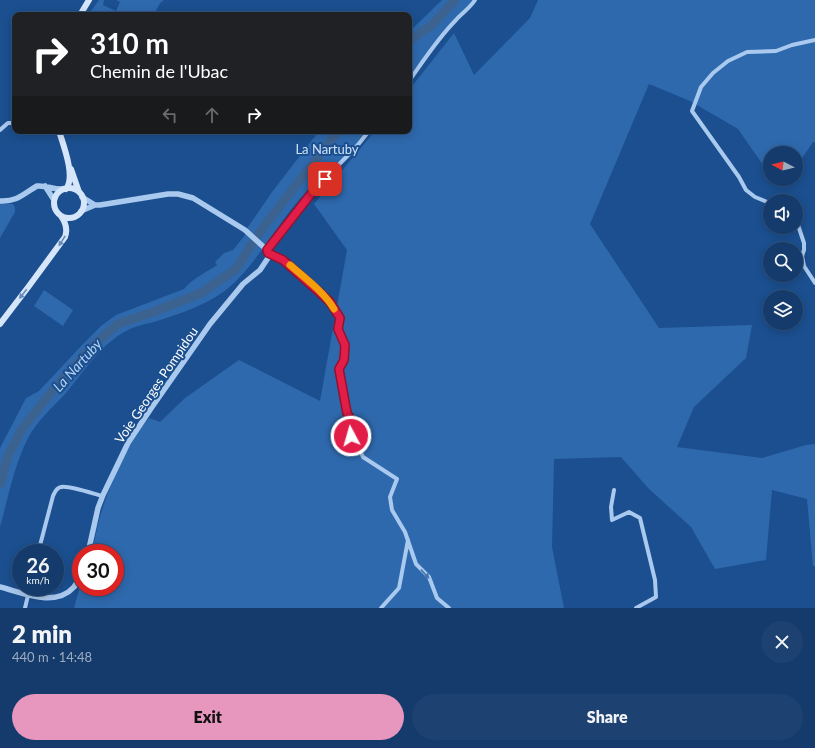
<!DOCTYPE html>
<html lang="en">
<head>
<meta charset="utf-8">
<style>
  :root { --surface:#143b6b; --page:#1d4271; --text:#f1f3f6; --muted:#9dadc1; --line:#33557e; --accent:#e797bd }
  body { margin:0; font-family:Lato,sans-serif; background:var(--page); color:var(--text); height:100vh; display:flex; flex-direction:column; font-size:15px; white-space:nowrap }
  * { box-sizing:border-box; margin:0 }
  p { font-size:13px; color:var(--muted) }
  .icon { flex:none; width:22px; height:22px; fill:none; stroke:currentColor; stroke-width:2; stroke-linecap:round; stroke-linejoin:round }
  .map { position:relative; height:608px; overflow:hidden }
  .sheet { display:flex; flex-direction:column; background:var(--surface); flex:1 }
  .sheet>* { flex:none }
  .guide { position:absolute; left:12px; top:12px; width:400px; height:122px; border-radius:8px; box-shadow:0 2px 10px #0003,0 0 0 1px var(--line); background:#202124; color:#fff; overflow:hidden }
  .needle { width:26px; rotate:277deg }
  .controls { position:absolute; left:763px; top:146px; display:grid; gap:8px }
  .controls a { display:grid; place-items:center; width:40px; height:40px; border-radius:50%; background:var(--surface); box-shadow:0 2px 10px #0003,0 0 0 1px var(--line); font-size:20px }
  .speed { position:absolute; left:12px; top:544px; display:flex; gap:8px; font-size:20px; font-weight:700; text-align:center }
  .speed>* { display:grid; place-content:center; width:52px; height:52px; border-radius:50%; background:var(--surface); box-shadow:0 2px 10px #0003,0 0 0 1px var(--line); line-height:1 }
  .speed small { font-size:10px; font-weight:400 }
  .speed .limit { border:6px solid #d22; background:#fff; color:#111 }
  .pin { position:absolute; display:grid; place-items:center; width:34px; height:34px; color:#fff; margin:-17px; border-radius:8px; box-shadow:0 2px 6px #0006 }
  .me { position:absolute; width:44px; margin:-22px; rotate:354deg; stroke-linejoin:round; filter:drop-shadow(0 0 3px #0008) }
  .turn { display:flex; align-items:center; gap:14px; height:84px; padding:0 12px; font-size:18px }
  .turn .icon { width:52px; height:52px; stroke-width:2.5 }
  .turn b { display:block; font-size:28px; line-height:34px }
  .lanes { display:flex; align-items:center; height:38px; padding:0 12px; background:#0003; justify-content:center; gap:20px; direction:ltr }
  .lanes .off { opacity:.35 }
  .round { display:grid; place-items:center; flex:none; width:42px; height:42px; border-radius:21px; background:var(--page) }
  .headline { display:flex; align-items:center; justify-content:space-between; height:68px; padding:0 12px }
  h1 { font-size:24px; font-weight:800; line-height:30px }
  .primary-button { display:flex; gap:8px; margin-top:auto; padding:8px 12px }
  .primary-button a { flex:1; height:46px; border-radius:24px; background:var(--accent); color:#111; font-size:16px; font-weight:800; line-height:46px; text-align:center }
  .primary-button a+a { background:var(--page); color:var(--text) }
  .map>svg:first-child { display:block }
  .green { fill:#2e69ad }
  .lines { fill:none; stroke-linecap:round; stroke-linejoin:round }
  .river { stroke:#3c6290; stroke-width:9 }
  .minor { stroke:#a9c9ee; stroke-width:4 }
  .tertiary { stroke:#a9c9ee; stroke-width:5.5 }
  .secondary { stroke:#d6e6fa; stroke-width:6 }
  .oneway { fill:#668bba }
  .oneway2 { fill:#4674ac }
  .route-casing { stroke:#92132f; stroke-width:10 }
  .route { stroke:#e11d48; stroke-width:7 }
  .slow { stroke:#f59e0b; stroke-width:7 }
  .labels { text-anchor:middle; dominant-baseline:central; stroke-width:4; stroke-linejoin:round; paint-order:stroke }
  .park-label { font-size:13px; fill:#cfe3fa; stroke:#1b4f8f }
  .street-label { font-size:13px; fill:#fff; stroke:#1b4f8f }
  .water-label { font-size:14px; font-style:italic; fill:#b5d3f5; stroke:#1b4f8f }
</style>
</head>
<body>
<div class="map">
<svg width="815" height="608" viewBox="0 0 815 608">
  <rect width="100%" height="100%" fill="#1b4f8f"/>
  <path class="green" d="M99,0H104L103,5L116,11L120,2L116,0H164C157,4 158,12 151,15H88Z
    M442,0H473L456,19L409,81V32Z
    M538,0H815V142H813L796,167V153H770V175L738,129L690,101L649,84L590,224L659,328L752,325L746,358L694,407L677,447L762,458L806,445L815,444V566H813L807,499L772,490L766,560L715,569L691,527L648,488L621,457L554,459L552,547L564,608H74L81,583V587H115V553H91C95,542 96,531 99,520C109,487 126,445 149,418L160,422L185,398L239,360L320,401L347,250L314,204L375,131H409V90L454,33L474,75L530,18Z
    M319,131H369C351,154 327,170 306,192C278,221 257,265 226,290C206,305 180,314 157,321C148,324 137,325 128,330C100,344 85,371 65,394C52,408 37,421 28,438C14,466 8,498 0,527V448L26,398L39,391L83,344L101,326L116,315L184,289C193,278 205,273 217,265L215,262L224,253L233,250L245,235L248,227L272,192Z
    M0,203L13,204L15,207V212L0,238Z
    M44,290L73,310L63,326L34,306Z"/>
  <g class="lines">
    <path class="river" d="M409,41L432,25L455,0
      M0,484L8,456L22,429L53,390L91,347L118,324L156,311L201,293L236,269L262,229L338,131"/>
    <path class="minor" d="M409,81C424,60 438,38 456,20C462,13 470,8 475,0
      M0,130L8,123H15
      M770,203L755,197L746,190L739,177L692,111L701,87L713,73L728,61L747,52L776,51L792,45L815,40
      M796,219L804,243V250L802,256L804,266L815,283
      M267,250L314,190L357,146L369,131
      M268,253L283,260L319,291L330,302L339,318L338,329L345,345L344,360L339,369L347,413L353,423L351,436L356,441L363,457L397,479L390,497L392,510L405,532L416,564L429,577L437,598L449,608
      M614,490L611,507L612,520L629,512L640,518L655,580L656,597L636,608
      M38,553L53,496C55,492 56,488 61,487C69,485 94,494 102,496
      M25,608L30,587
      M381,608L399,588L408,540"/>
    <path class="tertiary" d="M45,186L54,200
      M82,197L95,205H100L168,194H178L193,198L245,230L267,250L268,253V258L260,270L243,284L210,324L152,407L128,443L103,495L98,508L88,553
      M0,201C17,202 23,194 37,186C46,185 54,190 63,189
      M81,211L95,205
      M0,587C23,593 55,608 74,587C77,583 79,579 81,576"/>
    <path class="secondary" d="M80,15L89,0
      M59,131C63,144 76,177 66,189
      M71,169L79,192
      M54 203a15 15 0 1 1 30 0a15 15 0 1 1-30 0Z
      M0,324L29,286L65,237C68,229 66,223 61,216"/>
  </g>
  <defs><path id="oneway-solid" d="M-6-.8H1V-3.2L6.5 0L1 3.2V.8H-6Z"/></defs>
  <g class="oneway">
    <use href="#oneway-solid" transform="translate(62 241) rotate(122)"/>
    <use href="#oneway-solid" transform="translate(23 294) rotate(128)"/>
  </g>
  <use class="oneway2" href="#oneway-solid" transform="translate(425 574) rotate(47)"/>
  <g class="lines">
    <defs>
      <path id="route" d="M325,179L314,190L267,250L268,253L283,260L318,291L330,302L340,318L338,329L345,345L344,360L339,369L347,413L353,423L351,436"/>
    </defs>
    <use href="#route" class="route-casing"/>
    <use href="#route" class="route"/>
    <path class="slow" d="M290,265C305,278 324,292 334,309"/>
  </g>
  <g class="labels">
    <g class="park-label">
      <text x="327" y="149">La Nartuby</text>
    </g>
    <g class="street-label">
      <text transform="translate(156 385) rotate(-56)">Voie Georges Pompidou</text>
    </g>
    <g class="water-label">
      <text transform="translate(77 365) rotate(-48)">La Nartuby</text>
    </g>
  </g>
</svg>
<div class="controls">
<a><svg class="needle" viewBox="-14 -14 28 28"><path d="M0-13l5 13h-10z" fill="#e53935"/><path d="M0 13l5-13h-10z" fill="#9dadc1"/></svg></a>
<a><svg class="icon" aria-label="sound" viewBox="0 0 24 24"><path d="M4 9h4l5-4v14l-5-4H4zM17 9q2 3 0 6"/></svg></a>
<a><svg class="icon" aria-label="search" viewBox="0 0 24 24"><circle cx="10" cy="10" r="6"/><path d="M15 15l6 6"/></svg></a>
<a><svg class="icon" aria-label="layers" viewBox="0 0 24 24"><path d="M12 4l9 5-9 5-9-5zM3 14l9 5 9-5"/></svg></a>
</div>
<div class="speed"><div>26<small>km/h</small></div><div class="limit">30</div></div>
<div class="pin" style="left:325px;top:179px;background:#d93025"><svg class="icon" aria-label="arrive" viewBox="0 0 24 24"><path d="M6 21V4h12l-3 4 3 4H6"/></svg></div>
<svg class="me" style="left:351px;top:436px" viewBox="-20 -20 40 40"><circle r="17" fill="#e11d48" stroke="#fff" stroke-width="3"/><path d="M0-11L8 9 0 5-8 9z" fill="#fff"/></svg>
<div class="guide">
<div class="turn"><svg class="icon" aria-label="right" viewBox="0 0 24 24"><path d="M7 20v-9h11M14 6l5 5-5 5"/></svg><div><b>310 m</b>Chemin de l'Ubac</div></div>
<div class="lanes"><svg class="icon off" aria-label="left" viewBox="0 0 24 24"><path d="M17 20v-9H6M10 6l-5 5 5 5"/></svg><svg class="icon off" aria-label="ahead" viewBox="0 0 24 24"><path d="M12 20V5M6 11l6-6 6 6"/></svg><svg class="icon" aria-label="right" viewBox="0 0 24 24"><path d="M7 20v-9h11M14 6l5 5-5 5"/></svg></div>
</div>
</div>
<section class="sheet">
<div class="headline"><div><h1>2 min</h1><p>440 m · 14:48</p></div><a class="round"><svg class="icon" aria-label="close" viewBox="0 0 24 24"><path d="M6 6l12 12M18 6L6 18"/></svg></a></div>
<div class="primary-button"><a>Exit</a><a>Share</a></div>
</section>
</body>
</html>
